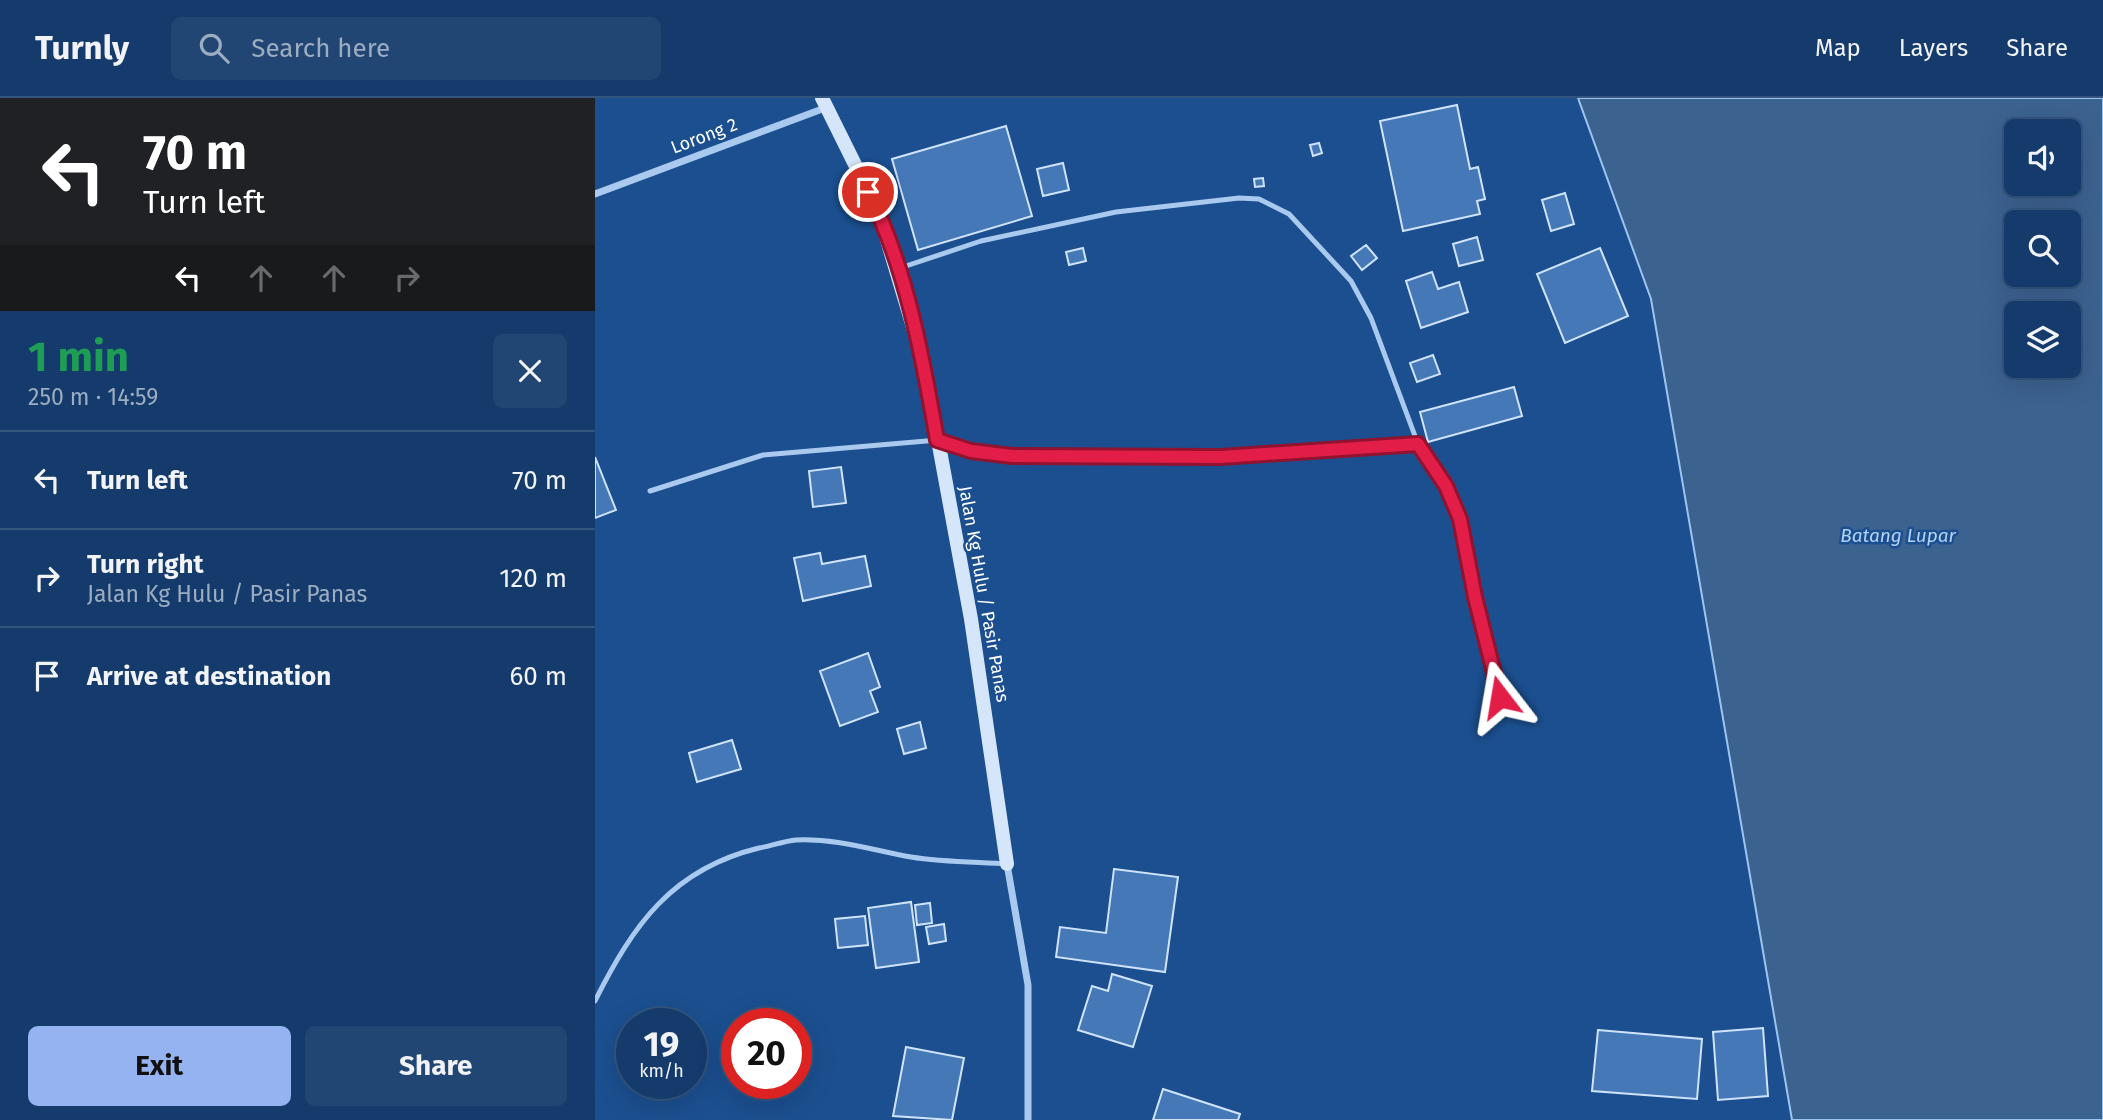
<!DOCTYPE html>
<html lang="en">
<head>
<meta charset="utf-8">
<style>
  :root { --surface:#143b6b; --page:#214673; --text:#f1f3f6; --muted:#9dadc1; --line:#33557e; --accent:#95b2f1 }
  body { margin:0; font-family:"Fira Sans",sans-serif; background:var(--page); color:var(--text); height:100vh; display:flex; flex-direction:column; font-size:26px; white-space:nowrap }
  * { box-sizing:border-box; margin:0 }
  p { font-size:23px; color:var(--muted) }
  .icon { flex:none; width:38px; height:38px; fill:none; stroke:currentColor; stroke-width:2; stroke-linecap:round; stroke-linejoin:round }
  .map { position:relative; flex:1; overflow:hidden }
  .details { display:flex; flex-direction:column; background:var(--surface); width:595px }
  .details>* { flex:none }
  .banner { background:#202124; color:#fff; overflow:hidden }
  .tools { position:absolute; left:1409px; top:21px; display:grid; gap:14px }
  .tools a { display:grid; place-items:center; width:77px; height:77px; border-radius:10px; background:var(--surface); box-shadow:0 7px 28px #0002,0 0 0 2px var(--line); font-size:35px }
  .speed { position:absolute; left:21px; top:910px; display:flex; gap:14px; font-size:35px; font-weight:700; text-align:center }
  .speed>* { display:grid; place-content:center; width:91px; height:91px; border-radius:50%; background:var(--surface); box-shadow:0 7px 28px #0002,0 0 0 2px var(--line); line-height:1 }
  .speed small { font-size:18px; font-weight:400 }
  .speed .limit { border:10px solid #d22; background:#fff; color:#111 }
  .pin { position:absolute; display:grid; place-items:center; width:60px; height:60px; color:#fff; margin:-30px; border:4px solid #fff; border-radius:50%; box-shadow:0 2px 7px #0007 }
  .me { position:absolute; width:77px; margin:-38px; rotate:346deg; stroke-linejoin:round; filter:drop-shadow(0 0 5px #0008) }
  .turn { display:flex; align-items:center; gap:24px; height:147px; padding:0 28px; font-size:32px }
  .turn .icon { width:91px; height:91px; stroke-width:2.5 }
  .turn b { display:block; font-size:49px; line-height:60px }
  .lanes { display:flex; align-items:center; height:66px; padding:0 28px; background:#0003; justify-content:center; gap:35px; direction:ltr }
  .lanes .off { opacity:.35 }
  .round { display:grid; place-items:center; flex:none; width:74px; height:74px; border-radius:10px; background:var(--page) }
  .headline { display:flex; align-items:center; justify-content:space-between; height:119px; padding:0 28px }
  h1 { font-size:42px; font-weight:700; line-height:52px; color:#1e9e55 }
  .action { display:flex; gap:14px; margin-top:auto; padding:14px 28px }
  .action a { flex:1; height:80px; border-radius:10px; background:var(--accent); color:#111; font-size:28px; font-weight:700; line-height:80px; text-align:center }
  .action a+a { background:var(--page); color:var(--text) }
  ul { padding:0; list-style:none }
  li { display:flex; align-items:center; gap:21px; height:98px; padding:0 28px; border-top:2px solid var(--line) }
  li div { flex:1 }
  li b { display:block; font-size:26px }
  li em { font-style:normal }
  header { display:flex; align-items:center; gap:42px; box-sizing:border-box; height:98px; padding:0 35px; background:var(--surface); border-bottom:2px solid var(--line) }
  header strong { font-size:33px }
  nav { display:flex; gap:38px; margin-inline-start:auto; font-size:24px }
  .search { width:490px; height:63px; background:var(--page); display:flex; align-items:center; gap:18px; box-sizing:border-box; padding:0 24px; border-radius:10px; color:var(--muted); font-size:26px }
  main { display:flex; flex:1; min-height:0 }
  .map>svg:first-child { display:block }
  .water { fill:#3c6290; stroke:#9cc4f0; stroke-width:2; fill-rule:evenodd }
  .building { fill:#4478b7; stroke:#cfe3fa; stroke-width:2 }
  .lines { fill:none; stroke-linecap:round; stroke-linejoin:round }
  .lane { stroke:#a9c9ee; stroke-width:5 }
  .street { stroke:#a9c9ee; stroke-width:7 }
  .secondary { stroke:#d6e6fa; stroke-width:14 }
  .route-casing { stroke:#92132f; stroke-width:18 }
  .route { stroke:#e11d48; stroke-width:12 }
  .labels { text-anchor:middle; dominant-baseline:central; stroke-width:5; stroke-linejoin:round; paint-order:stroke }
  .street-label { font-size:18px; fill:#fff; stroke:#1b4f8f }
  .water-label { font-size:19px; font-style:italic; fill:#b5d3f5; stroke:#1b4f8f }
</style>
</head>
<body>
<header>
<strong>Turnly</strong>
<div class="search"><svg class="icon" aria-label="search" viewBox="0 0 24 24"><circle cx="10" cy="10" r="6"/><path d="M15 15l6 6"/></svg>Search here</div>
<nav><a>Map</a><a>Layers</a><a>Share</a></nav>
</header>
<main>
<section class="details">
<div class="banner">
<div class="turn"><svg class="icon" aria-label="left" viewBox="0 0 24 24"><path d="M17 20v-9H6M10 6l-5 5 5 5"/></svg><div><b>70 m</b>Turn left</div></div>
<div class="lanes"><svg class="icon" aria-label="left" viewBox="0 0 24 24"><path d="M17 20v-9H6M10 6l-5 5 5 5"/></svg><svg class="icon off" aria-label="ahead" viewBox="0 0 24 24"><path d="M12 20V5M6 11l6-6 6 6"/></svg><svg class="icon off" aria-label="ahead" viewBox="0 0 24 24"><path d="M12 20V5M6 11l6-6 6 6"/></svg><svg class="icon off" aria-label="right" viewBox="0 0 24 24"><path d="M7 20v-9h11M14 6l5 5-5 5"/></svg></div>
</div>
<div class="headline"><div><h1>1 min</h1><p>250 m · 14:59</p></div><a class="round"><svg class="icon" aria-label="close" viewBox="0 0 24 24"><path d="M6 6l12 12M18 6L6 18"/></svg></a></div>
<ul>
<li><svg class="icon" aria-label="left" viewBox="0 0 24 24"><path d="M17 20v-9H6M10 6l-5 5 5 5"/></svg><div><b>Turn left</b></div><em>70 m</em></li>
<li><svg class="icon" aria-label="right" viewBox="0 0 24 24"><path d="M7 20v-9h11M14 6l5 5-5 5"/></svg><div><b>Turn right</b><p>Jalan Kg Hulu / Pasir Panas</p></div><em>120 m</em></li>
<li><svg class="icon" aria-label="arrive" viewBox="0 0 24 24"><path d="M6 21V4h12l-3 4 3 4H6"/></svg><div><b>Arrive at destination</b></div><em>60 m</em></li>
</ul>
<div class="action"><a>Exit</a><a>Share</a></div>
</section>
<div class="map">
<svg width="1508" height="1022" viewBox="0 0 1508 1022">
  <rect width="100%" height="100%" fill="#1b4f8f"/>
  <path class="water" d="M983,0H1508V1022H1197L1056,201ZM1421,33H1474V86H1421ZM1421,124H1474V177H1421ZM1421,215H1474V268H1421Z"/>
  <path class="building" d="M862,7L875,71L883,69L890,101L882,103L885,116L808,133L785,23Z
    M411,28L437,118L323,152L297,61Z
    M724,45L727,55L718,58L715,47Z
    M468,65L474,92L448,98L442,71Z
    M668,80L669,88L660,89L659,81Z
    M970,95L979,126L956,133L947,102Z
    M882,139L888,162L864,168L858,146Z
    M771,147L782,160L767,172L756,158Z
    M488,150L491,163L474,167L471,154Z
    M1005,150L1033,218L970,245L942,176Z
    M837,174L843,191L864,184L873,214L826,230L811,183Z
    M838,257L845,276L822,284L815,265Z
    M919,289L927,318L833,344L825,314Z
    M0,359L21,412L0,420Z
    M246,369L251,405L218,409L214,373Z
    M225,455L227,466L270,458L276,488L208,503L199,460Z
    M273,555L285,589L275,593L283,614L245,628L225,573Z
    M325,624L331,650L309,656L302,631Z
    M137,642L146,671L102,684L94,655Z
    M519,771L583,779L570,874L461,859L465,829L511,835Z
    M316,804L324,864L281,870L273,810Z
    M335,805L337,825L322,827L320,807Z
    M270,818L273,847L243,850L240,821Z
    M349,826L351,843L334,846L331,829Z
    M517,876L557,888L538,949L483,932L497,888L513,893Z
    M166,916L197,922L196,926H164Z
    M1168,930L1173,998L1123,1002L1118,934Z
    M1003,932L1107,941L1102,1001L997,993Z
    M311,949L369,960L357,1022L298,1018Z
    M152,985H184L182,998L151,992Z
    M568,991L645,1016L643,1022H558Z"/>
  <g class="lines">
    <path class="lane" d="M823,346L851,388L865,421L880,499L905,599
      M55,393L168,357L343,342L376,353L417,358L625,359L823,346L776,220L756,183L694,116L664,101L644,100L521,114L386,143L302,171
      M0,903C38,827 77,771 164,750C176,748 189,743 201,742C241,740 277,752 316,759C347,764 380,764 412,766"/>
    <path class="street" d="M0,96L230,10
      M412,766L433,887V1022"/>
    <path class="secondary" d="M227,0L284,115L329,266L376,521L412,766"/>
  </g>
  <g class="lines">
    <defs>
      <path id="route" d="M273,94C311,167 328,261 342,342L376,353L417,358L625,359L823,346L851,388L865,421L880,499L905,599"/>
    </defs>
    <use href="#route" class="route-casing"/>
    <use href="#route" class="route"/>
  </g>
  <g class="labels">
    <g class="street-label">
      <text transform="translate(109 38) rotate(-21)">Lorong 2</text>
      <text transform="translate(389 496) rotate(80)">Jalan Kg Hulu / Pasir Panas</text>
    </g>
    <g class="water-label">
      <text x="1303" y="437">Batang Lupar</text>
    </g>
  </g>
</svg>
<div class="tools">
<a><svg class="icon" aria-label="sound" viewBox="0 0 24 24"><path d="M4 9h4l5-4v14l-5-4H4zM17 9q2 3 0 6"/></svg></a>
<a><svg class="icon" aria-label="search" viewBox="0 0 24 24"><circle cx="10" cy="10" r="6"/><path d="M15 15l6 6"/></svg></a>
<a><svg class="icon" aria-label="layers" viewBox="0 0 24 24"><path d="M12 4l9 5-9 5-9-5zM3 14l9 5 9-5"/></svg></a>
</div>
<div class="speed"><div>19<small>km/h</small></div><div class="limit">20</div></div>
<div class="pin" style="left:273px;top:94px;background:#d93025"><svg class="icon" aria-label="arrive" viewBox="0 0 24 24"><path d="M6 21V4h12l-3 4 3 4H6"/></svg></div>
<svg class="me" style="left:905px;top:599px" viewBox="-20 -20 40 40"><path d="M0-17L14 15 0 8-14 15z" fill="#e11d48" stroke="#fff" stroke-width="4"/></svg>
</div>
</main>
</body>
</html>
